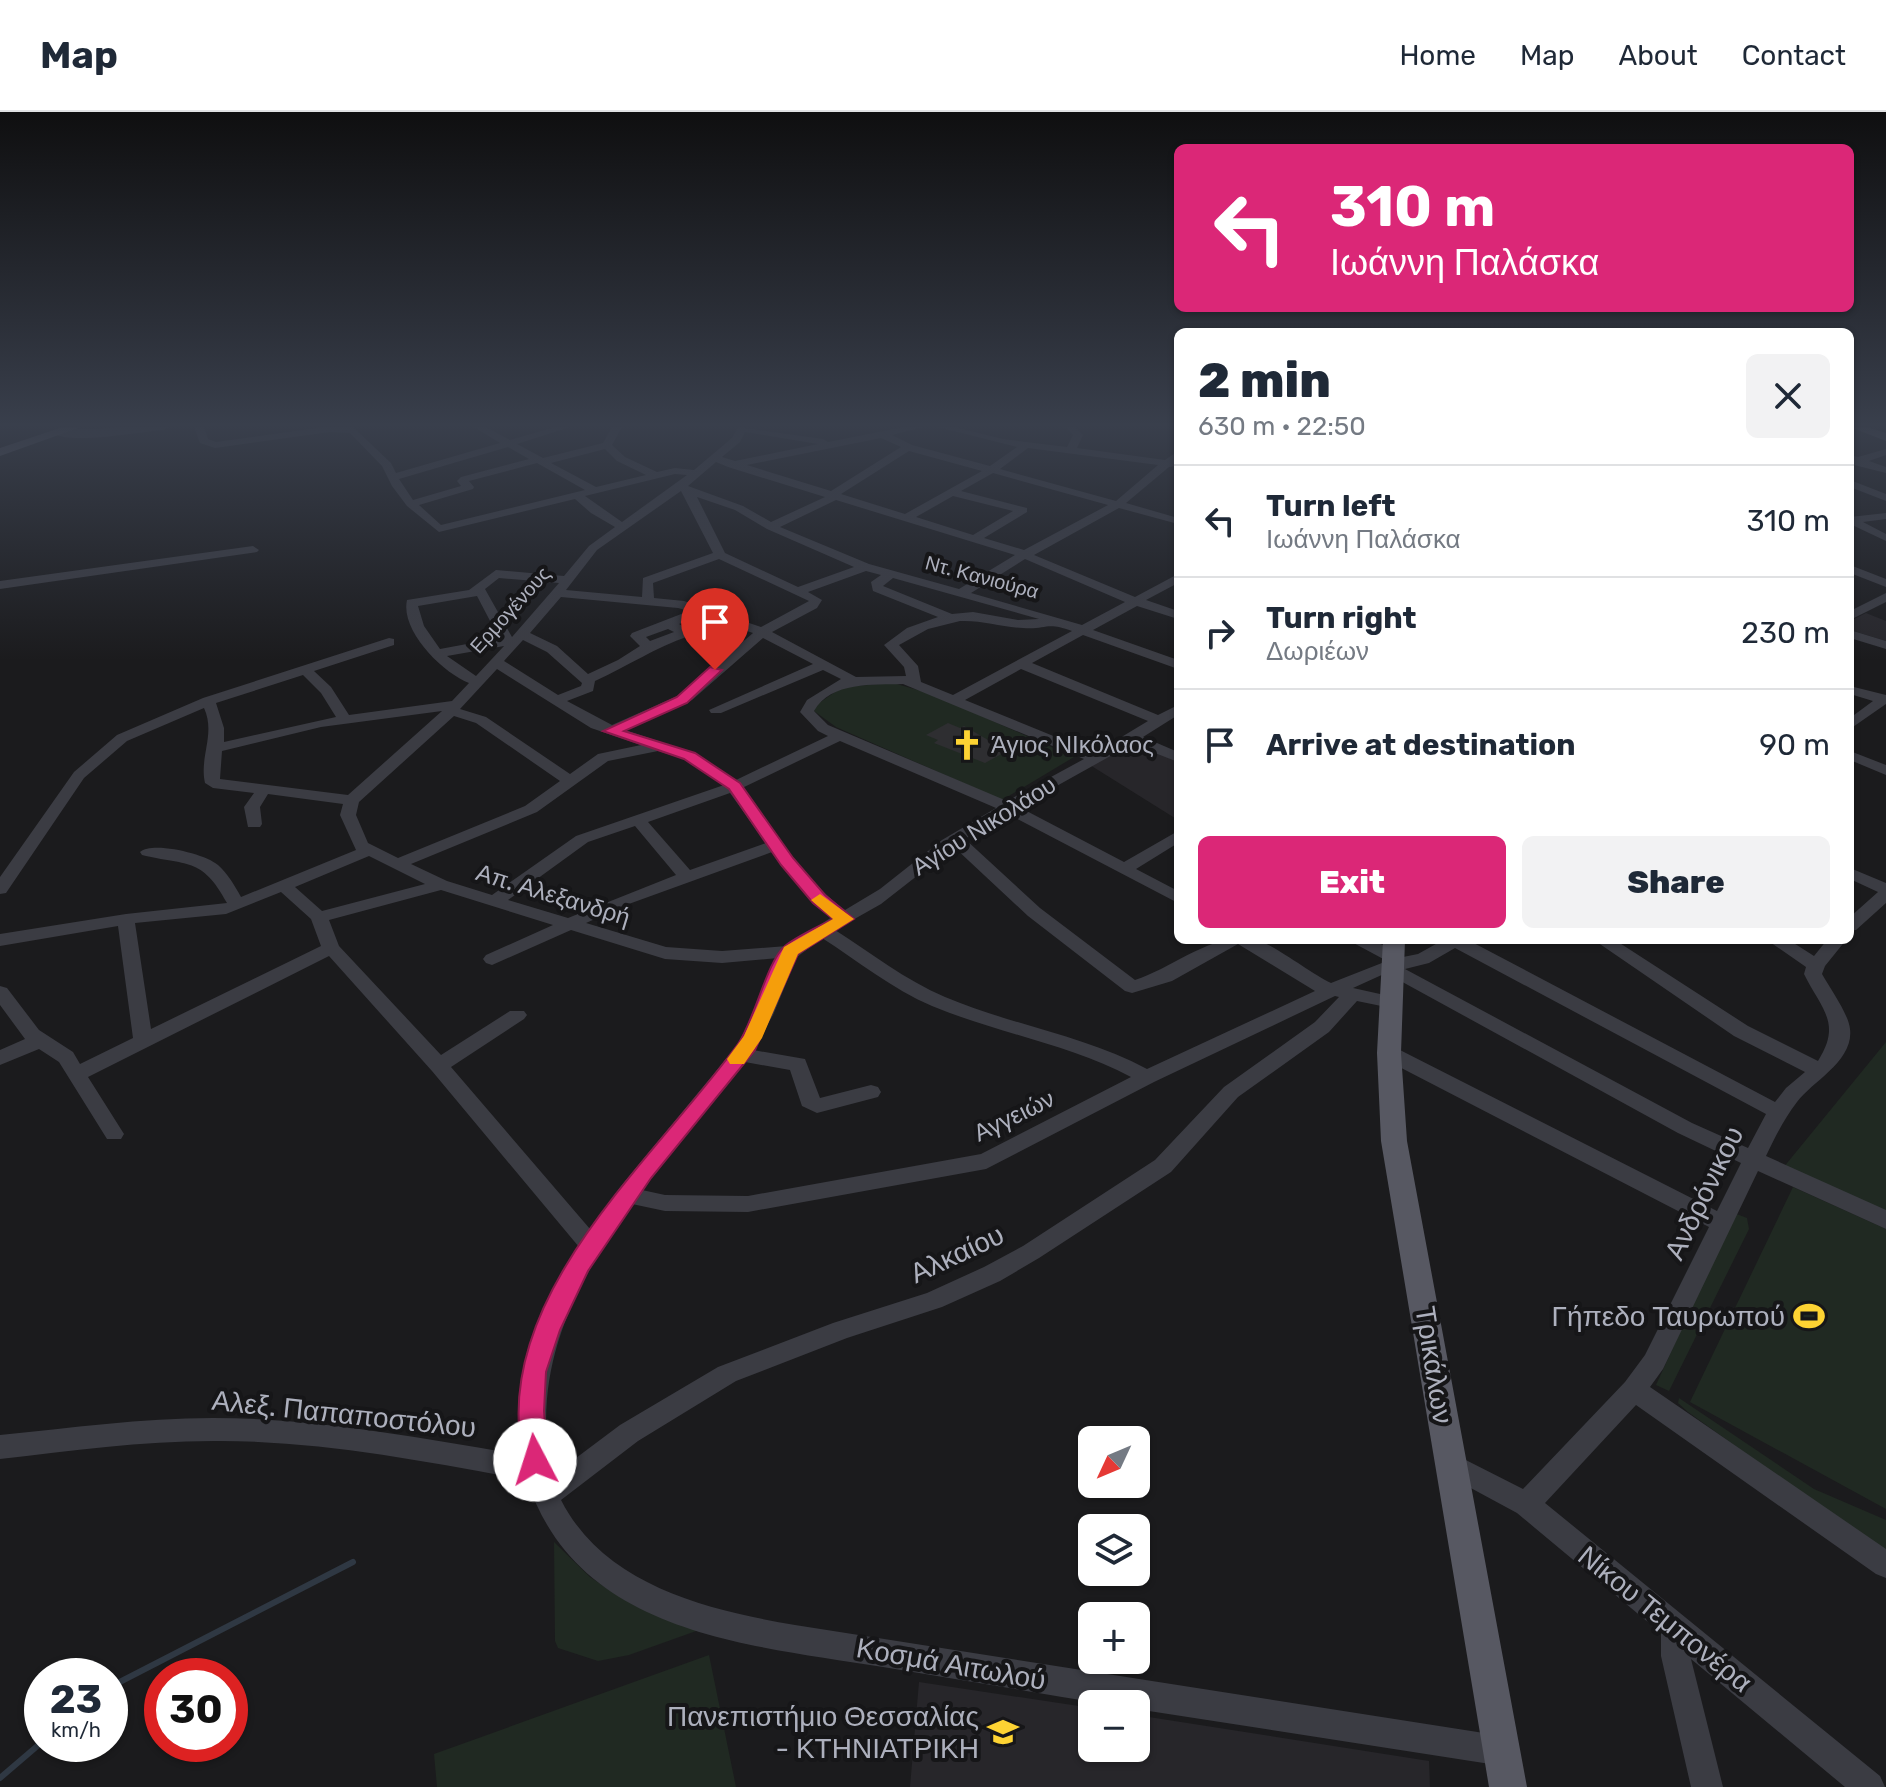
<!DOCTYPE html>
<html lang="en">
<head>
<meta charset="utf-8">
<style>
  :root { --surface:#fff; --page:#f2f2f3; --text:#1f2937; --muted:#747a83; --line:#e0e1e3; --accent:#db2777 }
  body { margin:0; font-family:Rubik,sans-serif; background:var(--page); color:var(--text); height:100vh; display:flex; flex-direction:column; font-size:30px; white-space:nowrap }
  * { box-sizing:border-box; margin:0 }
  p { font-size:26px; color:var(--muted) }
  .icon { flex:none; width:44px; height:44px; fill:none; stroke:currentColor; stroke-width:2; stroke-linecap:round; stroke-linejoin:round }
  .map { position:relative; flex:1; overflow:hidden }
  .details { position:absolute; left:1174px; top:216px; width:680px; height:616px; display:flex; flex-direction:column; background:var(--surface); border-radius:12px; box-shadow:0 2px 6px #0004 }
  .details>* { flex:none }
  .guide { position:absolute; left:1174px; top:32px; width:680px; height:168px; border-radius:12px; box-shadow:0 2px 6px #0004; background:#db2777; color:#fff; overflow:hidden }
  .needle { width:52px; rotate:226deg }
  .controls { position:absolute; left:1078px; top:1314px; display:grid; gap:16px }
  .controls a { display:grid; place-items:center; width:72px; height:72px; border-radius:12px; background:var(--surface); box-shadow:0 2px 6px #0004; font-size:40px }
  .speed { position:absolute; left:24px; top:1546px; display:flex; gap:16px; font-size:40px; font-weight:700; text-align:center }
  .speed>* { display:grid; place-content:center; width:104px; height:104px; border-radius:50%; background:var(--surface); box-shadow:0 2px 6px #0004; line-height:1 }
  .speed small { font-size:20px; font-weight:400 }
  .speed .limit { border:12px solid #d22; background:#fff; color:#111 }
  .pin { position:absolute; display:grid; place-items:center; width:68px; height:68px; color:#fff; margin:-82px -34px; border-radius:50% 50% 50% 0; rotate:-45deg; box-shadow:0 0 8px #0007 }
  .pin .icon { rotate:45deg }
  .me { position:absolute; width:88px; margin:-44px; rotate:355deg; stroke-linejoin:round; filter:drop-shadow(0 0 6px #0008) }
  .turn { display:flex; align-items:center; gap:28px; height:168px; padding:0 24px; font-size:36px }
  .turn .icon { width:104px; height:104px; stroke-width:2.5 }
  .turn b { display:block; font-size:56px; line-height:68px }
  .round { display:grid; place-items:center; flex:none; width:84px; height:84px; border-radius:12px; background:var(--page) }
  .summary { display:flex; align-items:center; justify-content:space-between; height:136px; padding:0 24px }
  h1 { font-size:48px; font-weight:800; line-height:60px }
  .action { display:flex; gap:16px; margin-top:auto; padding:16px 24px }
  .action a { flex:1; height:92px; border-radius:12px; background:var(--accent); color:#fff; font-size:32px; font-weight:800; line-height:92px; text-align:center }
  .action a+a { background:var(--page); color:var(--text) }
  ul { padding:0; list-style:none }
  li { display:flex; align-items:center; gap:24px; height:112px; padding:0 24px; border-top:2px solid var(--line) }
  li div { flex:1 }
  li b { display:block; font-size:30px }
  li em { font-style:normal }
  header { display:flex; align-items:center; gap:48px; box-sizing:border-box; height:112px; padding:0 40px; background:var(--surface); border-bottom:2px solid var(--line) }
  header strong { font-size:38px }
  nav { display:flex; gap:44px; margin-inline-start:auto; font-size:28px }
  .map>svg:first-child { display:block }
  .built { fill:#27262a }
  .green { fill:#202922 }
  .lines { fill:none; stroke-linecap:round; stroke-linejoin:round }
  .stream { stroke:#2f3843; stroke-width:6 }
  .building { fill:#2e2e31 }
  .minor { fill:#3b3c43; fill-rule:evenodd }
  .major { fill:#575862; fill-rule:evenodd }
  .route { fill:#db2777; stroke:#8e194d; stroke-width:2 }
  .slow { fill:#f59e0b }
  .labels { text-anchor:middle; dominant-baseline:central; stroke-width:8; stroke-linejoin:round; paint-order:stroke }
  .far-street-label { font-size:20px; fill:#adb0bd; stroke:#161618 }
  .poi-label { font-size:24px; fill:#adb0bd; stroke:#161618; text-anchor:start }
  .street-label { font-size:24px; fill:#adb0bd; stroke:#161618 }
  .near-street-label { font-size:28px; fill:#adb0bd; stroke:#161618 }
  .near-poi-label { font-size:28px; fill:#adb0bd; stroke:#161618; text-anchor:end }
</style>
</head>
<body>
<header>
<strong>Map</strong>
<nav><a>Home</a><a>Map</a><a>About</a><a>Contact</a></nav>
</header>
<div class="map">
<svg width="1886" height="1675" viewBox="0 0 1886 1675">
  <rect width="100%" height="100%" fill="#1b1b1d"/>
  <path class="built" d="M1866,501L1886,509V529L1850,518V509Z
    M1132,630L1178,649V708L1090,653Z
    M919,1570L1092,1596V1636H1136V1603L1429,1649L1430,1675H910Z"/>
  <path class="green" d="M893,571L932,582L1074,645L1002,688L836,615L814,599L815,594L842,575Z
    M1886,930V1102L1783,1056Z
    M1793,1075L1886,1117V1397L1690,1290Z
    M1734,1101L1747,1106L1749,1117L1669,1279L1656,1273Z
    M1679,1286L1814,1377L1886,1408V1442L1688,1300L1678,1291Z
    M554,1430L590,1465L611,1479L699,1518L629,1543L598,1549L558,1536L555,1529Z
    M709,1543L736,1675H437L434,1642Z"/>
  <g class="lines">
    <path class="stream" d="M110,1575L353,1450
      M0,1666L42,1630"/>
  </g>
  <path class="building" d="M948,611L960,616L964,614L1007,639L985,651L934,631L938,628L926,623Z"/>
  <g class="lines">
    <path class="minor" d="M131,315H168L163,318C137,320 73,333 52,321L57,318Z
      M194,315H204L208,327L216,330L324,315H353L391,351L396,361L500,331L474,315H486L510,328L555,315H570L517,332L543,346L603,331L612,315H622L612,333L625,345L657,360L675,356L694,358L732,326L738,315L823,327L828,330L904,315H923L892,323L912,333L990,354L1017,335L938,315H954L1003,327L1067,335L1073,323L1065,315H1075L1083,323L1077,336L1165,348L1178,339L1177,354L1169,355L1126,391L1178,406V412L1119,396L1034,443L1135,485L1178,462V471L1146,488L1178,499V507L1137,494L1093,518L1178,548V557L1083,523L1032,551L1158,603L1178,593V603L1143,625L1178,640V650L1132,632L1019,695L1124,750L1178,719V731L1136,757L1178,779V791L1008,702L965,727L1040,796L1135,868C1174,856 1214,818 1256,828C1274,832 1311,862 1331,871L1387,849L1348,828H1372L1400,841L1403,845L1418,842L1443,828H1468L1775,990L1786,976L1805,960L1734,924L1594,828H1615L1748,914L1818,949C1842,911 1822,898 1804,862L1806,855L1767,828H1789L1814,844L1827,828H1846L1825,854L1822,862C1830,876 1849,903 1850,917C1854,949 1813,969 1797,990C1784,1007 1775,1025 1766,1044L1886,1098V1117L1758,1059L1663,1257L1650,1275L1886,1437V1466L1876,1462L1636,1293L1545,1391L1880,1664L1885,1675H1845L1691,1547L1723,1675H1691L1661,1544V1521L1517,1401L1443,1361L1439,1353L1443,1345L1452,1341L1523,1377L1625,1270L1645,1243L1709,1115L1382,946L1379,941L1382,936H1396L1717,1099L1741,1051L1678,1021L1386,861L1353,876L1398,886L1400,890L1398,894L1391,896L1357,889L1329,920L1238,985L1171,1060L1039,1146L1000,1169L942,1195L847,1226L736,1269L638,1329L561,1388C605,1474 708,1498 795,1513L1503,1624L1514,1628L1518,1639L1514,1650L1503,1654L1136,1597V1592H1105C1031,1580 957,1567 883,1555C748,1533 577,1522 527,1368C423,1349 318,1328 213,1329C141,1329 71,1339 0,1347V1323C71,1316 141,1306 213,1306C317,1306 420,1326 522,1343C511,1269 541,1197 579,1135L432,959L329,844L88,965L124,1022L121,1027H107L59,950L39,937L0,953V938L25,927L0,893V874L7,876L39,918L73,940L80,952L133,926L118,814L0,834V822L126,802L227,791C202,744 186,754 142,743L140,740C153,729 205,742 218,753C228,762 235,774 241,785L356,738L340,703L343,692L268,682L260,695L262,712L260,715H248L244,695L254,681L213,676L205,671C199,645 216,622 204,596L127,629L84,666L6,781L0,782V765L74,660L117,623L203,586L389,526L394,527V533L314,559L331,575L349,603L452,589L469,571C443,561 400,519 407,488L469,478L496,458L564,464L589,434L615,415L591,401L575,387L439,420L407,394L392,374L382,354L350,321L330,320L215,336L200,331ZM745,320L818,332L735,349L722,345L740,330ZM881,326L901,335L831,379L747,353ZM508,335L529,347L461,365L457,369L461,374L413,388L399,367ZM1028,336L1158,353L1116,389L1000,357ZM605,337L617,349L646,363L596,375L551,351ZM909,339L982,359L905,402L841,382ZM716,350L728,355L825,385L771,410L743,394L688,374ZM537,351L585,378L441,413L419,393L473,377L474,375L469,369ZM993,361L1108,393L1024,438L984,426L1027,400V396L961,379ZM675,362L687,363L622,410L585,384ZM681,379L713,441L643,466L642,485L566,478L597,438ZM953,384L1013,399L973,423L916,405ZM697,385L735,398L767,417L854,455L798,475L725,441ZM836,388L1015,443L959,477L869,452L780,415ZM719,447L809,489L761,515L684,489L654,486L653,471ZM1025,447L1125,490L1082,513L971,481ZM866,459L881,463L871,470L873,479L938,505L907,516L884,533L904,555L906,564L856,565L772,520L817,496L822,488L808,480ZM499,466L559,471L512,525L485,477ZM893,466L1039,507L1018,508L973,500L952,502L883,474ZM477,484L499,526L440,537L424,514L418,494ZM561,485L678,496L689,499L632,521L630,524L640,534L618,548L588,562L557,534L530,521ZM702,504L753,521L682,582L612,613L567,589L593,579L595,569C628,554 654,536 689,524V518L679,512ZM960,509C982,508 1001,515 1023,516C1046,518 1046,509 1072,519L953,583L921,570L918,554L899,533L928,517ZM668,517L674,520L650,529L646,525ZM763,526L813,552L709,598L711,601H721L823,558L841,567L807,588L800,600L818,619L828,624L736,668L694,641L625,618L692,588ZM523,528L547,540L582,571L581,574L558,583L504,549ZM504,534L476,564L447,544ZM497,557L591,616L641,633L598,642L570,662L486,605L460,597ZM1021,557L1148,609L1095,641L965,588ZM303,563L321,581L336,605L224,630V616L216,591ZM903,572L1084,647L1007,689L828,613L814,599C831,569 874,573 903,572ZM442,599L348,683L220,667L222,639L321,615ZM454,604L476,611L560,669L525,694L398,746L368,731L356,703L359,690ZM840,629L996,696L942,728L880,777L845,798C802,766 774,719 742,676ZM658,639L684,647L724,673L576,724L492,783L447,769L411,752L537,700L608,649ZM730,681L766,731L690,758L648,710ZM635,714L676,763L568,806L508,788L588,730ZM954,735L1028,804L1125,879L1132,881L1172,869L1238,832L1315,879L1147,957C1083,923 1011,913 945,885C905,868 871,841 835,818L881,792ZM772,740L813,791L832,805L787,834L722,839L666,835L586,811L626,793ZM369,744L425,772L322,799L295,775ZM441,778L553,813L486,843L483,847L486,851L492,853L571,818L665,847L722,851L778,846L754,903L736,935L621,1074L590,1117L451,955L524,907L527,903L524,899H510L441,943L339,834L329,808ZM281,780L311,807L321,834L151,917L135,811L226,802ZM822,826C858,849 892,877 932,894C997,921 1068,932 1131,965L981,1042L748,1084L665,1083L642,1078L745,950L790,958L802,994L817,1001L878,985L881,980L878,975L871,973L820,986L805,947L753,938L773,903L797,845ZM1455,836L1766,1002L1748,1036L1692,1011L1405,857L1429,851ZM1335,884L1339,885L1315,910L1224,975L1155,1048L1023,1134L984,1155L927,1181L833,1211L718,1255L620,1313L552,1364C530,1258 573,1175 632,1092L665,1099L748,1100L986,1057L1154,970Z
      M1886,337V343L1869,349L1886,355V361L1850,352V343L1858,345Z
      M1850,368L1886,382V389L1850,375Z
      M1886,401V407L1863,410L1886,422V429L1850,412V405Z
      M253,434L259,438L257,440L0,477V469Z
      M1850,453L1886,467V475L1850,461Z
      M1886,481V490L1850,508V499Z
      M1850,518L1886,529V537L1850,526Z
      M1850,574L1886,583V592L1850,617V606L1873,589L1850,582Z
      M1850,639L1886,653V663L1850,648Z
      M1850,756L1886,771V791L1856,818L1850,819V805L1878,780L1850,767Z"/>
    <path class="major" d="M63,315H81L0,344V336Z
      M1850,315H1867L1886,321V329Z
      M1383,828H1405L1401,941L1407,1029L1527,1675H1489L1381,1029L1377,941Z"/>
  </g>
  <linearGradient id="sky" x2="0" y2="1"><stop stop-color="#0f0f10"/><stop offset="0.57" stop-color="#393f4c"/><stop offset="1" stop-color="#393f4c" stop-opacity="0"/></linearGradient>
  <rect width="1886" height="549" fill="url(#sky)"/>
  <path class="route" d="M710,555L722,558L687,591L624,619L695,641L740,671L793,746L825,783L854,807L798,842L755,938L651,1066L588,1159L560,1218L546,1260L544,1299L548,1348L544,1357L535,1360L526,1357C520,1344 520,1329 519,1315C509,1169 659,1041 738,932C754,910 767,849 785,834C799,823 818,815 833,807L813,791L781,753L729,677L684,647L603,619L677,585Z"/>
  <path class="slow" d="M820,782L854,807L798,842L762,926L744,952H730L727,947L744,924L784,835L833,807L811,788Z"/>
  <defs>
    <symbol id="church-bare" viewBox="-9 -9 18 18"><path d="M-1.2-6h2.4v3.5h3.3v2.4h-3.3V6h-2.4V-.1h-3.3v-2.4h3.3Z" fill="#fdd333" stroke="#161618" stroke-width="2.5" paint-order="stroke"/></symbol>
    <symbol id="stadium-bare" viewBox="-9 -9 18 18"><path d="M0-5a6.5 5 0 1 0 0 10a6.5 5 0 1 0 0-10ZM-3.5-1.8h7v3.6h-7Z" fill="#fdd333" stroke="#161618" stroke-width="2.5" paint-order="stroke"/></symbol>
    <symbol id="university-bare" viewBox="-9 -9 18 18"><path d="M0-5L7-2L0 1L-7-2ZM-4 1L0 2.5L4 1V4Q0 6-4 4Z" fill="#fdd333" stroke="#161618" stroke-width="2.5" paint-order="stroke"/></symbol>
  </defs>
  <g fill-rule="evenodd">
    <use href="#church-bare" x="945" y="611" width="44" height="44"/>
    <use href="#stadium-bare" x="1787" y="1182" width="44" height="44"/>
    <use href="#university-bare" x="981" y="1598" width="44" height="44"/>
  </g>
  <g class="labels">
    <g class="far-street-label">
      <text transform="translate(982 465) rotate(15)">Ντ. Κανιούρα</text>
      <text transform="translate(510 498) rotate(-48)">Ερμογένους</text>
    </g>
    <g class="poi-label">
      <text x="991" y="633">Άγιος ΝΙκόλαος</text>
    </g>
    <g class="street-label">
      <text transform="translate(984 714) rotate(-32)">Αγίου Νικολάου</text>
      <text transform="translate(553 783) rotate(17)">Απ. Αλεξανδρή</text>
      <text transform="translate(1014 1004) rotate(-26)">Αγγειών</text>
    </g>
    <g class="near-street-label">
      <text transform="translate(1704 1081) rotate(-64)">Ανδρόνικου</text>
      <text transform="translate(957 1142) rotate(-25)">Αλκαίου</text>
      <text transform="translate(1434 1253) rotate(81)">Τρικάλων</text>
      <text transform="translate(344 1302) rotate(6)">Αλεξ. Παπαποστόλου</text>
      <text transform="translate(1665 1507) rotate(39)">Νίκου Τεμπονέρα</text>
      <text transform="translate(951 1552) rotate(10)">Κοσμά Αιτωλού</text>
    </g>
    <g class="near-poi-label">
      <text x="1785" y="1204">Γήπεδο Ταυρωπού</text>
      <text x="979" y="1604">Πανεπιστήμιο Θεσσαλίας<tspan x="979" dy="32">- ΚΤΗΝΙΑΤΡΙΚΗ</tspan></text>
    </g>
  </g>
</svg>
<div class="controls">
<a><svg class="needle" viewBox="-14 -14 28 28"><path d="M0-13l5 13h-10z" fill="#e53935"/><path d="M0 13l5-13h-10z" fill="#747a83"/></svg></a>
<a><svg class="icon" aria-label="layers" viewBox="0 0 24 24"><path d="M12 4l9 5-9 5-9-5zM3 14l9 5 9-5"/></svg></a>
<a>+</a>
<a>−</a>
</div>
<div class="speed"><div>23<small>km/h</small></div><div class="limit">30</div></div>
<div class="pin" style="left:715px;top:558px;background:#d93025"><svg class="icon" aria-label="arrive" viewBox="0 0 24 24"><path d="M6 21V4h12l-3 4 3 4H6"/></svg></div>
<svg class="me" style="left:535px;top:1348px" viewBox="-20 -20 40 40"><circle r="19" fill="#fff"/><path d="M0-13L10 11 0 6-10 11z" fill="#db2777"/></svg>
<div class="guide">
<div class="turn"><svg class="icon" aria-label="left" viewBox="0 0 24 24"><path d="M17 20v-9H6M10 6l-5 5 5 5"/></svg><div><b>310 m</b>Ιωάννη Παλάσκα</div></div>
</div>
<section class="details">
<div class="summary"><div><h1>2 min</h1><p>630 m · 22:50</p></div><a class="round"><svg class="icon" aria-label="close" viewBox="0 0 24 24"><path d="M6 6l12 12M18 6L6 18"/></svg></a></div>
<ul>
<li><svg class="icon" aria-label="left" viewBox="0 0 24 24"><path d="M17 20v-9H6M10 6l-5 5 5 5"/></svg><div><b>Turn left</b><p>Ιωάννη Παλάσκα</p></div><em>310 m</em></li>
<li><svg class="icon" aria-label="right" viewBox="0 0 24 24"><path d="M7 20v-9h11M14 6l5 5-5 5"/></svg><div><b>Turn right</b><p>Δωριέων</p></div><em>230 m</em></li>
<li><svg class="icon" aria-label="arrive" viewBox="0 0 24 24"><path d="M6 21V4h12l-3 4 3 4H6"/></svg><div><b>Arrive at destination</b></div><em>90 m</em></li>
</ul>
<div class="action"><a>Exit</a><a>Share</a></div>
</section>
</div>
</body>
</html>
